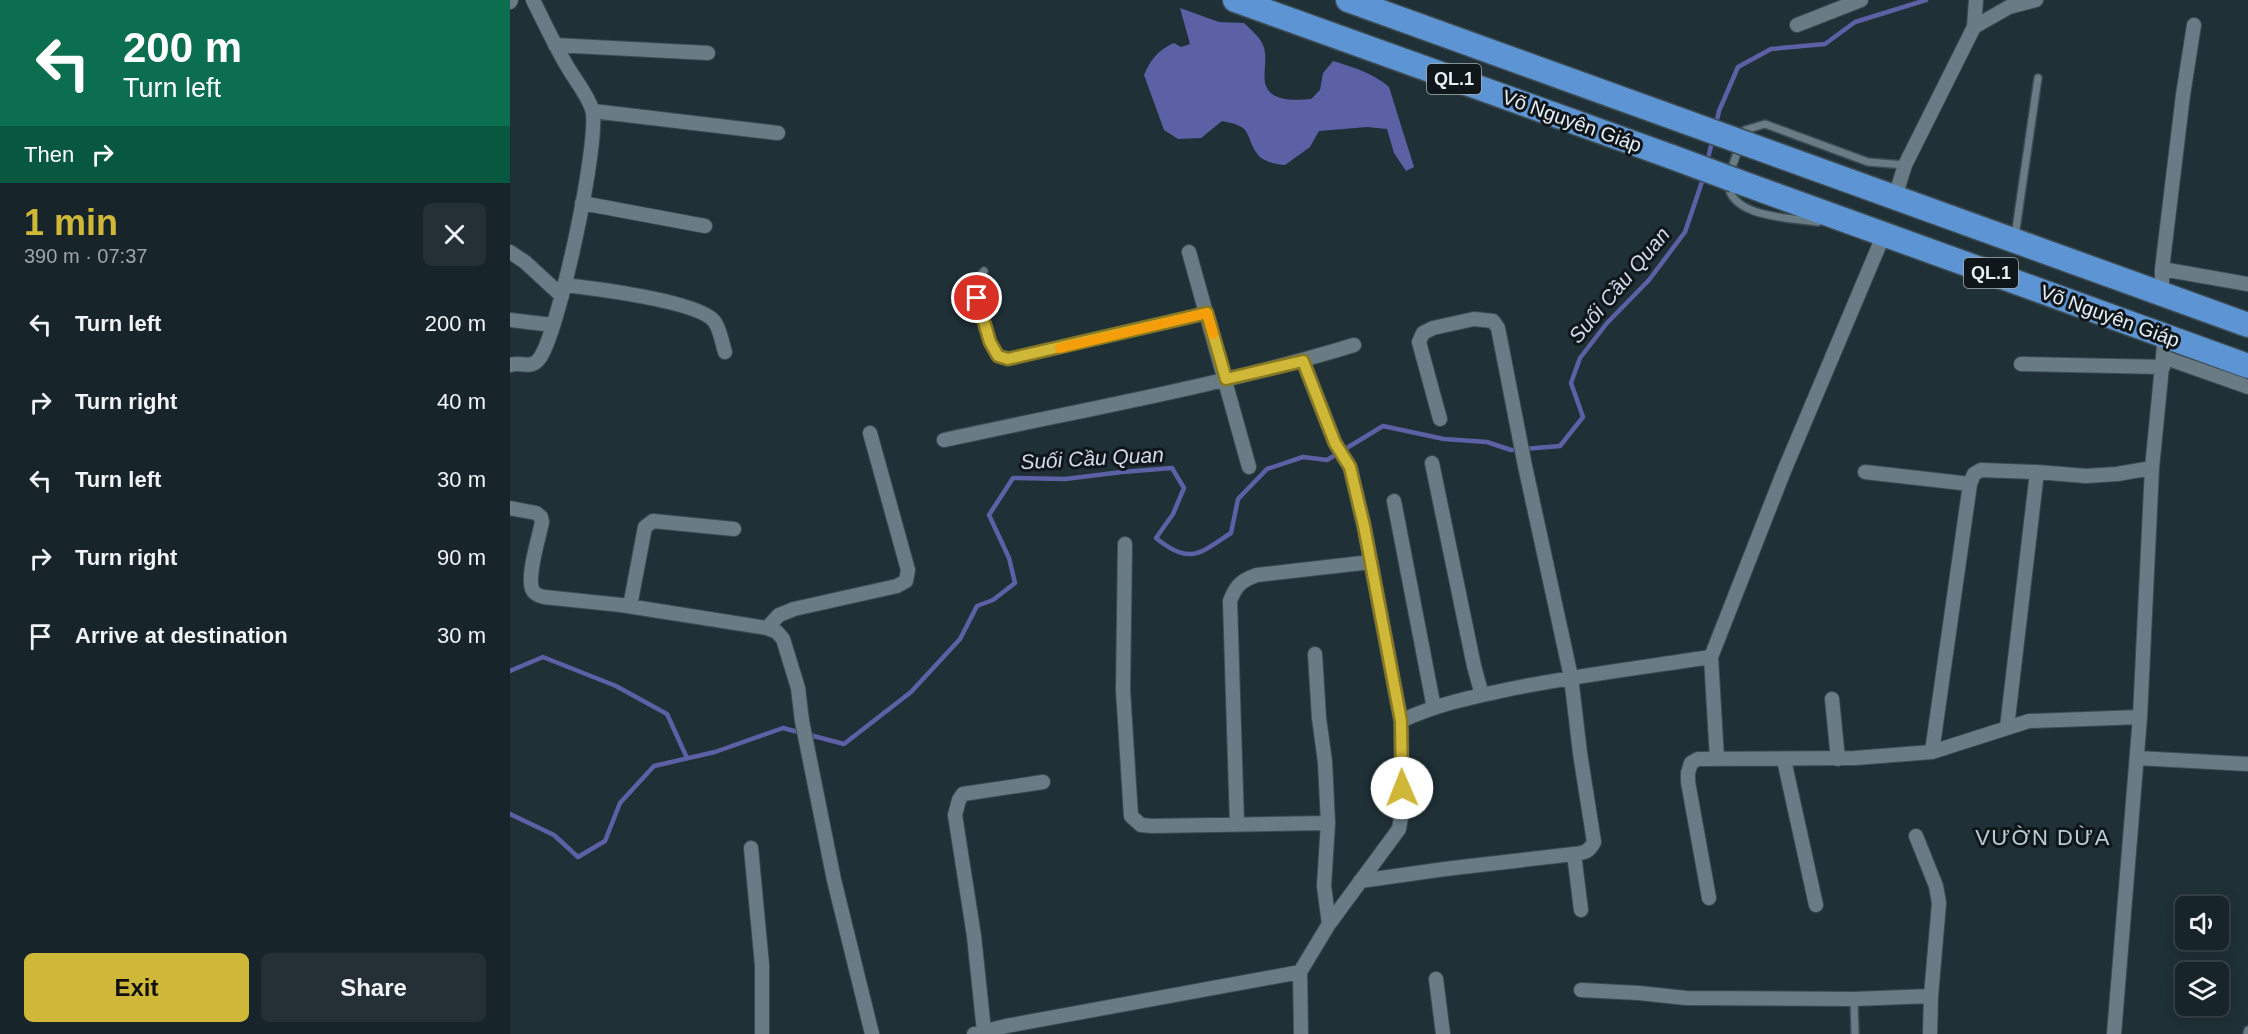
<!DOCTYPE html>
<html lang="en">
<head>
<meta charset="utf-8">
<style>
  :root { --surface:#172429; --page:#243035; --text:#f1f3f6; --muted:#9ea4a8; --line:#364146; --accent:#cfb837 }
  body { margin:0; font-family:Helvetica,sans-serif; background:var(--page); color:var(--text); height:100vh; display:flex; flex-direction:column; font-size:22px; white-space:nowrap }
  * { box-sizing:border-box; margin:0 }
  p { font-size:20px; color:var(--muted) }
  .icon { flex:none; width:33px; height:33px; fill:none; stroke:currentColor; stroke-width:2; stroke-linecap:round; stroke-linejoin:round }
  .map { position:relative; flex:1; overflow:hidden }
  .details { display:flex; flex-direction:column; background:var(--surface); width:510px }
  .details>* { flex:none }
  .hud { background:#0b6e4f; color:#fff; overflow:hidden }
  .tools { position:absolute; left:1665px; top:896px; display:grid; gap:12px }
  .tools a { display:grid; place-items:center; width:54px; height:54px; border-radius:9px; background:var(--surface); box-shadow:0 3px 15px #0003,0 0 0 2px var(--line); font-size:30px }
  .pin { position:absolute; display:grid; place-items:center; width:51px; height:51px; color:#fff; margin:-26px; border:3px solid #fff; border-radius:50%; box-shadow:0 2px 6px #0007 }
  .me { position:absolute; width:66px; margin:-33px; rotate:359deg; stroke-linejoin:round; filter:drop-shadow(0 0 4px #0008) }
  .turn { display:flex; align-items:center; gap:21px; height:126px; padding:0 24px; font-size:27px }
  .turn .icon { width:78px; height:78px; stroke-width:2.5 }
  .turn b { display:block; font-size:42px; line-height:51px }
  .then { display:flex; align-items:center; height:57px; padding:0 24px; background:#0003; gap:12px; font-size:22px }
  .round { display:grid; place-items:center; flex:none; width:63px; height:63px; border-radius:9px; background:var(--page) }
  .head { display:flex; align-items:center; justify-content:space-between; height:102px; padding:0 24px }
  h1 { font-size:36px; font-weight:800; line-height:45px; color:var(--accent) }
  .cta { display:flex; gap:12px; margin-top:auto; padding:12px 24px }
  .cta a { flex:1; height:69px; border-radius:9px; background:var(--accent); color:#111; font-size:24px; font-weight:800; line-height:69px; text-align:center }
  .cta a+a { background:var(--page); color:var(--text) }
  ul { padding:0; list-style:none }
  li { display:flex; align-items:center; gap:18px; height:78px; padding:0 24px }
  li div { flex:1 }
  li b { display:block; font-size:22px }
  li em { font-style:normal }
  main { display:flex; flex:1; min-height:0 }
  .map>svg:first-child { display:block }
  .water { fill:#5b61a4 }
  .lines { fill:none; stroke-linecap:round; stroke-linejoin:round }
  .stream { stroke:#5b61a4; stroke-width:4.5 }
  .lane-casing { stroke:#3d4c52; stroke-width:10 }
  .street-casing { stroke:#3d4c52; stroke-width:16 }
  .highway-casing { stroke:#3d4c52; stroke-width:27 }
  .lane { stroke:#697c85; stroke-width:7 }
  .street { stroke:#697c85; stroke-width:14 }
  .highway { stroke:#5c94d4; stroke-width:24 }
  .highway-bridge-casing { stroke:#3d4c52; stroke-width:27; stroke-linecap:butt }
  .highway-bridge { stroke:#5c94d4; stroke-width:24 }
  .route-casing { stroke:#877824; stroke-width:15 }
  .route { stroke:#cfb837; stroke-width:10 }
  .slow { stroke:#f59e0b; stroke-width:10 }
  .labels { text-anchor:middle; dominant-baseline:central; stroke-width:6; stroke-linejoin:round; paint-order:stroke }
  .shield { fill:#0f171a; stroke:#a6afb3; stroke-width:1.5 }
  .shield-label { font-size:18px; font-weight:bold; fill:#e6f0f5 }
  .street-label { font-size:20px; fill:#e6f0f5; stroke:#0f171a }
  .water-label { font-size:21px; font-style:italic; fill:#d6d9ed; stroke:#0f171a }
  .quarter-label { font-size:22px; letter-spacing:1.5px; fill:#b8ccd6; stroke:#0f171a }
</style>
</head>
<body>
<main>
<section class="details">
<div class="hud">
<div class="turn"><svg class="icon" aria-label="left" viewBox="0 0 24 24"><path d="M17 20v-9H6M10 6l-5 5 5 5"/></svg><div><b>200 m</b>Turn left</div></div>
<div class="then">Then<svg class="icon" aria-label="right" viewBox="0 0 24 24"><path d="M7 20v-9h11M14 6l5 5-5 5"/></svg></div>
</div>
<div class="head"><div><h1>1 min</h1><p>390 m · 07:37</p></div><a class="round"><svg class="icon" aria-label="close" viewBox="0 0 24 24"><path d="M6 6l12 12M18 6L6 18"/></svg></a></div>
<ul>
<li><svg class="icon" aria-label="left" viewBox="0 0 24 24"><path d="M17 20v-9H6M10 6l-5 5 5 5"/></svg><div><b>Turn left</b></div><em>200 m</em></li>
<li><svg class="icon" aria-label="right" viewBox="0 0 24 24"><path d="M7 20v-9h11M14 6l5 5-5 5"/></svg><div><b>Turn right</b></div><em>40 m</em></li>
<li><svg class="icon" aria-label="left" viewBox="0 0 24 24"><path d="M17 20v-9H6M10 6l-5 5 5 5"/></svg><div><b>Turn left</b></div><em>30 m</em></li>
<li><svg class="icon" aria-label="right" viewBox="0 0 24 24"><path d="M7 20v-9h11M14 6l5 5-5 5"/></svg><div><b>Turn right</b></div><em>90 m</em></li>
<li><svg class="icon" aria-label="arrive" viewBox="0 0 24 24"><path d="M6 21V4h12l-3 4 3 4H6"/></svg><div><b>Arrive at destination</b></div><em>30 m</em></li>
</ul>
<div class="cta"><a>Exit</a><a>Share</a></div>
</section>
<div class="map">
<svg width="1738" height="1034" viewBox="0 0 1738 1034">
  <rect width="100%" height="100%" fill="#1f3037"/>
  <path class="water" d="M670,8L709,22L734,23C740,29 750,37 753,45C758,57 753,72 755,83C760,103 786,100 801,99L810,90L813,73L823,61C843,67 863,73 879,87L904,167L896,171L884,153L877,129L857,127L809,131L800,147L775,165C766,164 754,162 748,155C733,134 745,127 712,121L691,138L668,139L654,130L634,75C641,59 648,50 664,43L671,47L680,44Z"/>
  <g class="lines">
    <path class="stream" d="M1206,124L1209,111L1228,67L1261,49L1315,44L1345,22L1416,0
      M1197,162L1203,138
      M0,671L33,657L106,686L157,714L177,758
      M0,814L44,835L68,857L95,841L110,803L144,766L205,752L273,728L334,744L401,692L450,639L467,606L483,600L505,583L499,558L479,515L503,478L555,479L612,472L662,468L674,488L663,514L646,538C680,566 690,553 721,533L728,499L757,469L793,457L817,460L873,426L934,439L977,442L1001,450L1050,446L1073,417L1061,383L1070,358L1097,323L1139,280L1175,232L1194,176"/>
    <defs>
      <path id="lane" d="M1220,173L1235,130L1255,124L1358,162L1395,165
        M1218,184C1221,218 1282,218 1308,222
        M1505,236L1528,78
        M474,271L463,283L480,342L488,356L498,359L697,313
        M1344,999L1345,1034
        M1737,1034L1738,1030"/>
      <path id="street" d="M0,2L1,0
        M1287,25L1351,0
        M1464,27L1466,0
        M45,45L198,53
        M83,111L268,133
        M1385,197L1395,165L1464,27L1499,7L1526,0
        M72,203L195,226
        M0,252L15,262L52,296
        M679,252L739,467
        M1652,269L1738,284
        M54,285C82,288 188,301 204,321C210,328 212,343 215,352
        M1652,294V269L1673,95L1684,25
        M0,320L43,325
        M1653,357L1738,387
        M793,361L825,443L840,467L854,526L891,721
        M1511,364L1653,367
        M0,365C10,361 21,370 29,359C48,336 91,137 82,109C77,94 65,80 57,66C44,44 34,22 23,0
        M930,419L909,342L913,333L923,328L964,319L983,321L988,328L1015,466L1061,677L1070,753L1084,842C1079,852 1074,853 1064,854
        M434,440C571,410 710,386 844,345
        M922,463L964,666L972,695
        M1355,472L1460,484
        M884,501L924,708
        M0,508L26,513L31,517L32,522C29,538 17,574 22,589C24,594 29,596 34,597L111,605L257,628L267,632L273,639L288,688L292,721L324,880L362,1034
        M615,544L613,690L621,816L631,825L642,826L818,823
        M120,606L135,527L143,521L224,529
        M257,628L269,615L284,609L387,586L396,581L398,570L360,433
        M805,654L809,718L815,762L818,823L814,886L819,924
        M1201,657L1207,759
        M1322,699L1328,759
        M1497,727L1527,472
        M1422,752L1460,484L1464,474L1471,470L1527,472L1576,476L1607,474L1642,468
        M1627,758L1738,764
        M1274,760L1306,905
        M727,824L720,601C726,585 732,580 747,575L861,562
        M1406,836L1426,886L1429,903L1421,996
        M241,848L252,965V1034
        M850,881L935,869L1064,854L1071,910
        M1199,898L1178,782V773L1181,763L1188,759L1345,758L1422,752L1519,721L1630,717
        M926,979L933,1034
        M1071,990L1129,993L1176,998L1344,999L1421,996L1420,1034
        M474,1031L464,936L445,815L449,800L453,794L533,782
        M464,1034L496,1026L790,972
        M791,1034L790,972L819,924L889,829L892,811L891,721C926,704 967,696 1005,688C1070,675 1135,667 1201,657L1274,471L1374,234
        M1604,1034L1630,717L1642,468L1655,336"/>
      <path id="highway" d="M725,0L1162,157
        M838,0L1176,122
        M1237,144L1738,325
        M1224,180L1738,366"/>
    </defs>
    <use href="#lane" class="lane-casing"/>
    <use href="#street" class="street-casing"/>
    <use href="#highway" class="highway-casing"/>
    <use href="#lane" class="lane"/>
    <use href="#street" class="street"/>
    <use href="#highway" class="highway"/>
    <defs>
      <path id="highway-bridge" d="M1176,122L1237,144
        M1162,157L1224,180"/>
    </defs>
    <use href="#highway-bridge" class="highway-bridge-casing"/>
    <use href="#highway-bridge" class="highway-bridge"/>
  </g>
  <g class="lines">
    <defs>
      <path id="route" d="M467,298L480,342L488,356L498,359L697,313L716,379L793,361L825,443L840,467L854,526L891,721L892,788"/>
    </defs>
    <use href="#route" class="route-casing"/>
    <use href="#route" class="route"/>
    <path class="slow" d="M550,348L697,313L703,334"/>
  </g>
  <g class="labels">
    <g class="shield">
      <rect x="917" y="64" width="54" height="30" rx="4.5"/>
      <rect x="1454" y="258" width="54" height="30" rx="4.5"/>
    </g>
    <g class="shield-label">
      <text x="944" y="79">QL.1</text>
      <text x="1481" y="273">QL.1</text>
    </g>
    <g class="street-label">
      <text transform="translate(1062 121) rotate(20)">Võ Nguyên Giáp</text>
      <text transform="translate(1600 316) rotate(20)">Võ Nguyên Giáp</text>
    </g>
    <g class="water-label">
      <text transform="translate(1109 285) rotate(-50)">Suối Cầu Quan</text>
      <text transform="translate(582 458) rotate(-3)">Suối Cầu Quan</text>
    </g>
    <g class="quarter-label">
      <text x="1533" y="837">VƯỜN DỪA</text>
    </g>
  </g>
</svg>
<div class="tools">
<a><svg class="icon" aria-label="sound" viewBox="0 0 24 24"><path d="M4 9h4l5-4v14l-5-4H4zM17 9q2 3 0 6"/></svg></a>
<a><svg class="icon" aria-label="layers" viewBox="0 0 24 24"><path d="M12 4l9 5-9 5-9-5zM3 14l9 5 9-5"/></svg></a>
</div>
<div class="pin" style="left:467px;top:298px;background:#d93025"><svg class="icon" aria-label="arrive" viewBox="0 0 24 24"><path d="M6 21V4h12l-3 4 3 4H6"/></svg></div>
<svg class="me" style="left:892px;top:788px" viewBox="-20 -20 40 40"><circle r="19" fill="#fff"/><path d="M0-13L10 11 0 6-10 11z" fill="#cfb837"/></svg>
</div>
</main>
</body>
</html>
